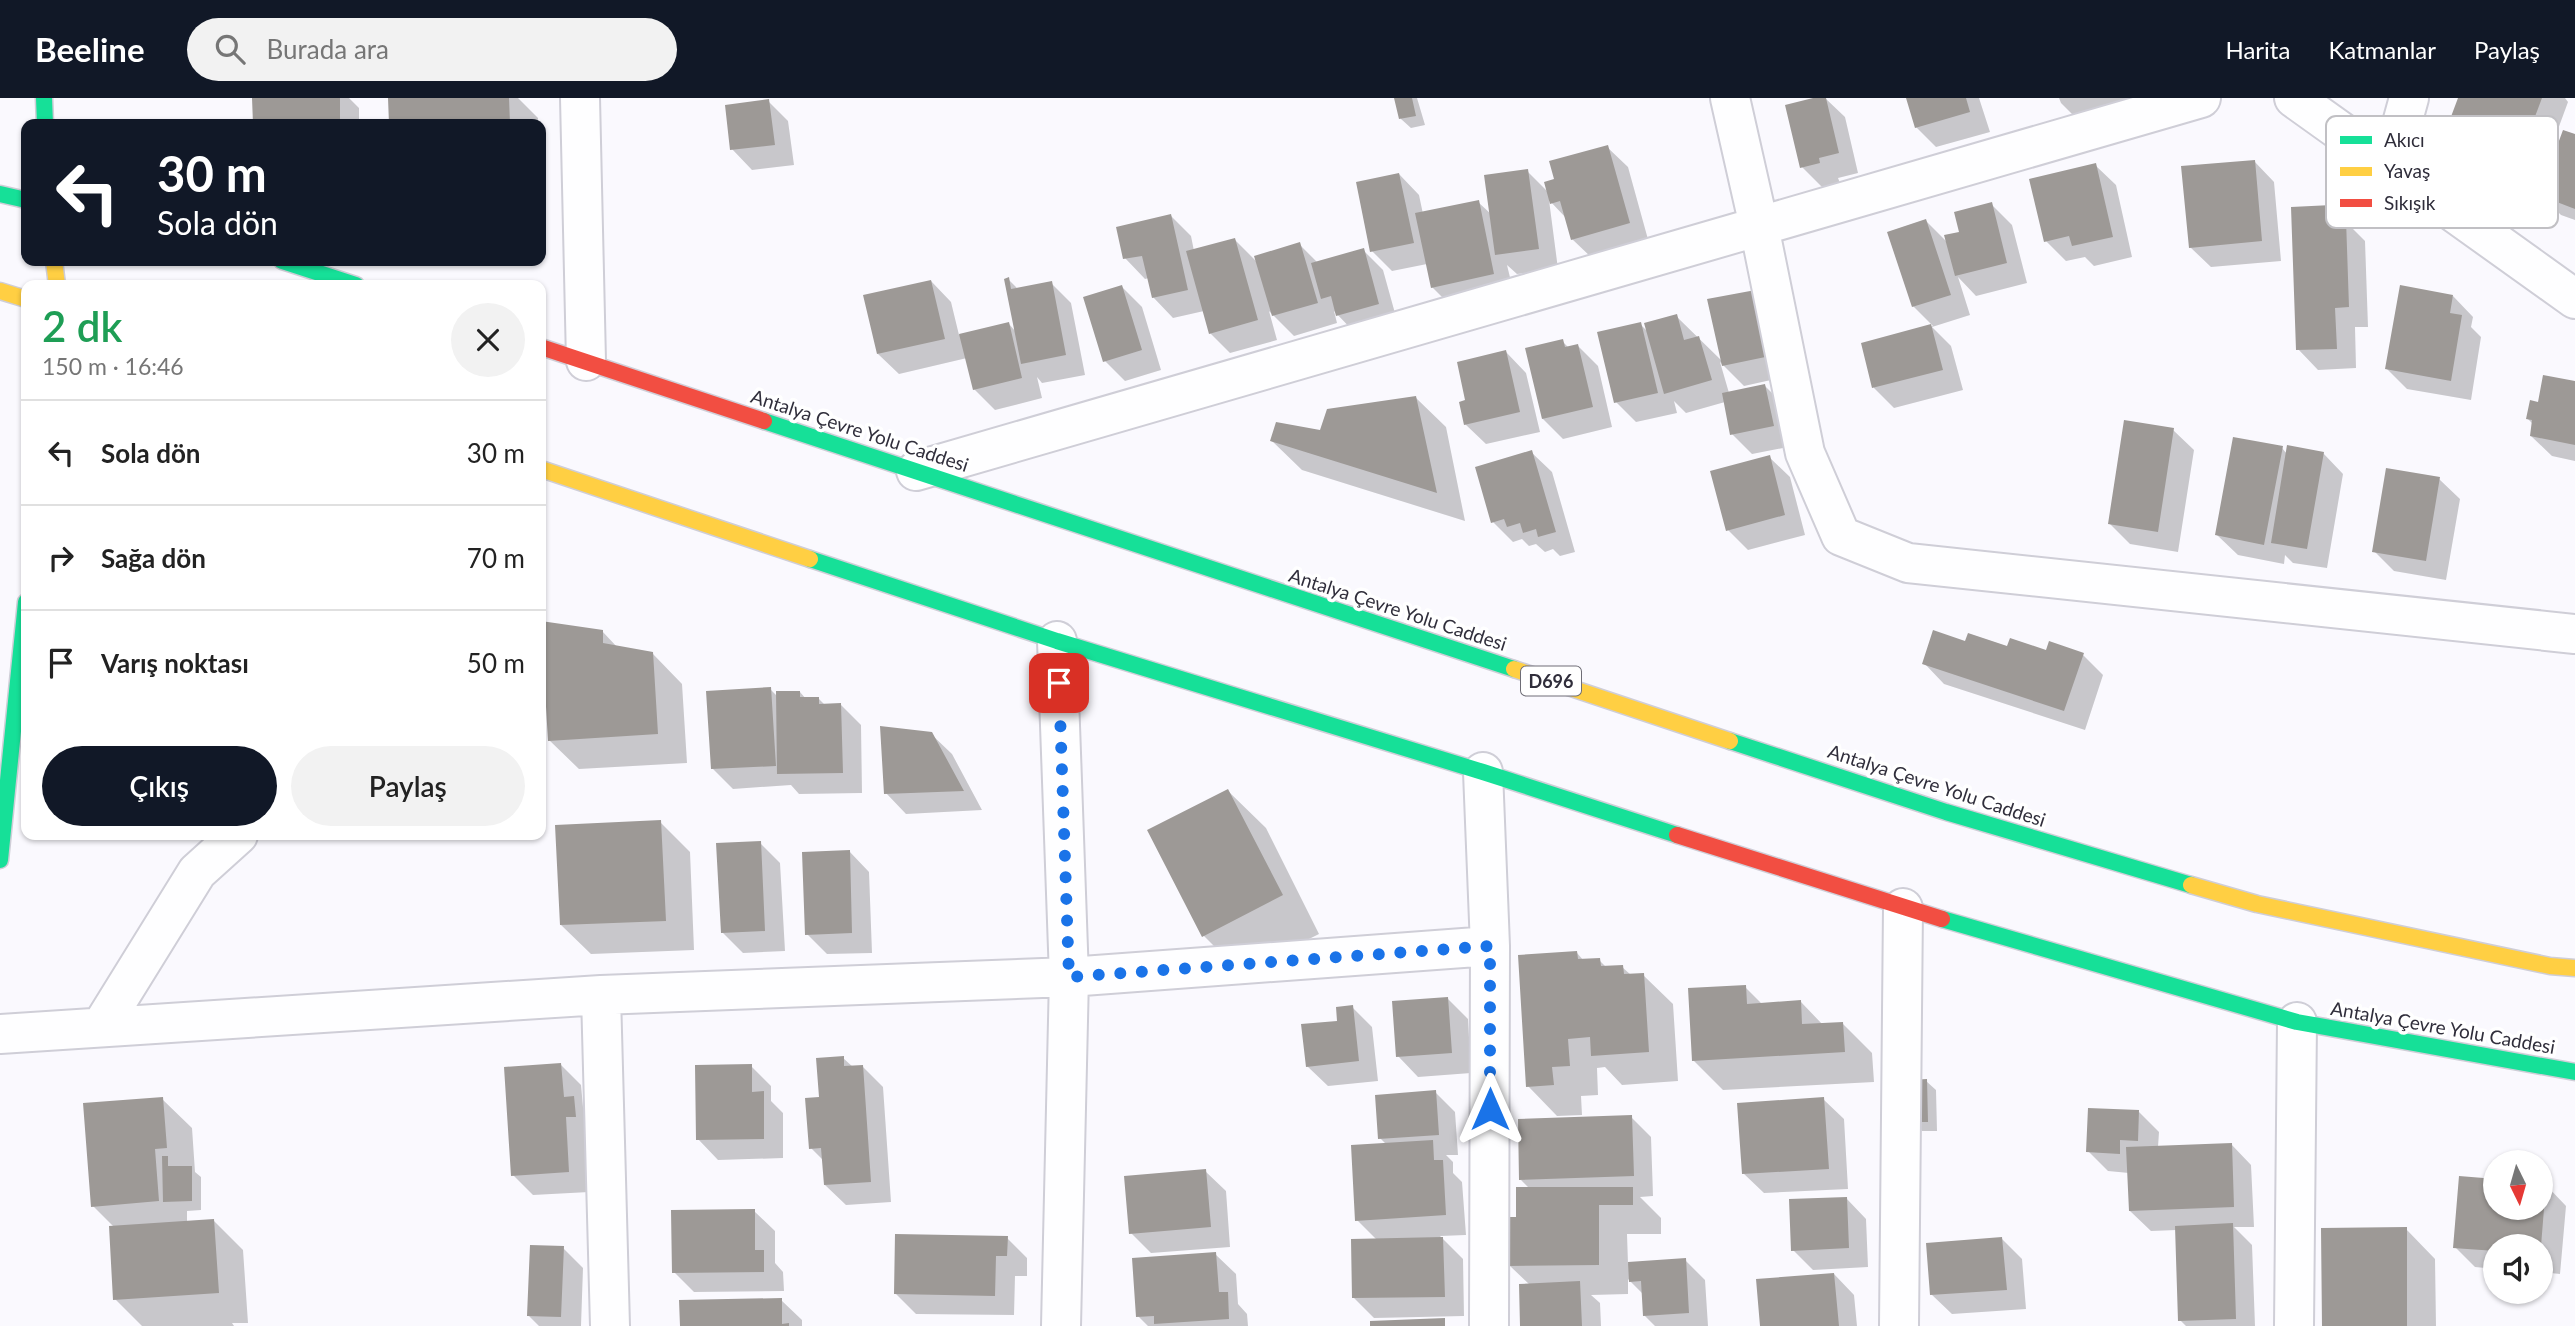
<!DOCTYPE html>
<html lang="tr">
<head>
<meta charset="utf-8">
<style>
  :root { --surface:#fff; --page:#f2f2f2; --text:#222; --muted:#767676; --line:#e0e0e0; --accent:#111827 }
  body { margin:0; font-family:Lato,sans-serif; background:var(--page); color:var(--text); height:100vh; display:flex; flex-direction:column; font-size:26px; white-space:nowrap }
  * { box-sizing:border-box; margin:0 }
  p { font-size:23px; color:var(--muted) }
  .icon { flex:none; width:38px; height:38px; fill:none; stroke:currentColor; stroke-width:2; stroke-linecap:round; stroke-linejoin:round }
  .map { position:relative; flex:1; overflow:hidden }
  .sheet { position:absolute; left:21px; top:182px; width:525px; height:560px; display:flex; flex-direction:column; background:var(--surface); border-radius:14px; box-shadow:0 2px 5px #0004 }
  .sheet>* { flex:none }
  .top-card { position:absolute; left:21px; top:21px; width:525px; height:147px; border-radius:14px; box-shadow:0 2px 5px #0004; background:#111827; color:#fff; overflow:hidden }
  .needle { width:46px; rotate:175deg }
  .fabs { position:absolute; left:2483px; top:1052px; display:grid; gap:14px }
  .fabs a { display:grid; place-items:center; width:70px; height:70px; border-radius:50%; background:var(--surface); box-shadow:0 2px 5px #0004; font-size:35px }
  .pin { position:absolute; display:grid; place-items:center; width:60px; height:60px; color:#fff; margin:-30px; border-radius:14px; box-shadow:0 4px 10px #0006 }
  .me { position:absolute; width:77px; margin:-38px; rotate:0deg; stroke-linejoin:round; filter:drop-shadow(0 0 5px #0008) }
  .turn { display:flex; align-items:center; gap:24px; height:147px; padding:0 21px; font-size:32px }
  .turn .icon { width:91px; height:91px; stroke-width:2.5 }
  .turn b { display:block; font-size:49px; line-height:60px }
  .round { display:grid; place-items:center; flex:none; width:74px; height:74px; border-radius:37px; background:var(--page) }
  .head { display:flex; align-items:center; justify-content:space-between; height:119px; padding:0 21px }
  h1 { font-size:42px; font-weight:600; line-height:52px; color:#1e9e55 }
  .cta { display:flex; gap:14px; margin-top:auto; padding:14px 21px }
  .cta a { flex:1; height:80px; border-radius:42px; background:var(--accent); color:#fff; font-size:28px; font-weight:600; line-height:80px; text-align:center }
  .cta a+a { background:var(--page); color:var(--text) }
  ul { padding:0; list-style:none }
  li { display:flex; align-items:center; gap:21px; height:105px; padding:0 21px; border-top:2px solid var(--line) }
  li div { flex:1 }
  li b { display:block; font-size:26px }
  li em { font-style:normal }
  header { display:flex; align-items:center; gap:42px; box-sizing:border-box; height:98px; padding:0 35px; background:var(--accent); color:#fff }
  header strong { font-size:33px }
  nav { display:flex; gap:38px; margin-inline-start:auto; font-size:24px }
  .search { width:490px; height:63px; background:var(--page); display:flex; align-items:center; gap:18px; box-sizing:border-box; padding:0 24px; border-radius:38px; color:var(--muted); font-size:26px }
  .map>svg:first-child { display:block }
  .shadow { fill:#0003 }
  .building { fill:#9d9996 }
  .lines { fill:none; stroke-linecap:round; stroke-linejoin:round }
  .street-casing { stroke:#cfced7; stroke-width:42 }
  .fast-casing { stroke:#cfced7; stroke-width:19 }
  .slow-casing { stroke:#cfced7; stroke-width:19 }
  .jam-casing { stroke:#cfced7; stroke-width:19 }
  .street { stroke:#fefeff; stroke-width:38 }
  .fast { stroke:#16e098; stroke-width:16 }
  .slow { stroke:#ffcf43; stroke-width:16 }
  .jam { stroke:#f24e42; stroke-width:16 }
  .route { stroke:#1a73e8; stroke-width:12; stroke-dasharray:0 21.6 }
  .labels { text-anchor:middle; dominant-baseline:central; stroke-width:7; stroke-linejoin:round; paint-order:stroke }
  .shield { fill:#fff; stroke:#6e6d76; stroke-width:2 }
  .shield-label { font-size:18px; font-weight:bold; fill:#302e3b }
  .street-label { font-size:19px; fill:#302e3b; stroke:#fff }
  .key { fill:#fff; stroke:#c1c0c4; stroke-width:2 }
  .key-label { font-size:19px; fill:#302e3b }
</style>
</head>
<body>
<header>
<strong>Beeline</strong>
<div class="search"><svg class="icon" aria-label="search" viewBox="0 0 24 24"><circle cx="10" cy="10" r="6"/><path d="M15 15l6 6"/></svg>Burada ara</div>
<nav><a>Harita</a><a>Katmanlar</a><a>Paylaş</a></nav>
</header>
<div class="map">
<svg width="2575" height="1228" viewBox="0 0 2575 1228">
  <rect width="100%" height="100%" fill="#faf9fe"/>
  <path class="shadow" d="M254,0H349L359,10V26H255Z
    M390,0H518L538,20V26H391Z
    M1396,0H1417L1425,27L1411,30L1401,21Z
    M1820,0H1825L1845,19L1858,75L1838,80L1840,85L1822,89L1802,69Z
    M1908,0H1979L1990,34L1936,49L1916,29Z
    M2059,0H2133L2081,25L2061,5Z
    M2460,0H2565L2568,4L2543,72L2471,44L2451,24Z
    M768,3L788,23L794,67L752,72L732,51Z
    M2575,38V122L2561,117L2541,97Z
    M1607,49L1628,69L1649,145L1593,161L1572,141L1566,120L1549,102L1558,171L1517,176L1507,167L1514,196L1453,210L1432,189L1427,166L1392,173L1372,153L1399,76L1419,97L1423,116L1478,104L1491,116L1527,73L1548,94L1556,83Z
    M2254,63L2274,84L2281,163L2211,169L2190,149Z
    M2095,67L2116,87L2132,159L2094,168L2085,159L2066,163L2046,143Z
    M1991,106L2012,127L2027,185L1976,198L1958,179L1970,217L1932,229L1951,248L1963,292L1894,310L1874,290L1863,246L1933,228L1913,208L1926,123L1948,145Z
    M2331,109L2365,143L2368,229H2355L2356,270L2318,272L2298,251Z
    M1171,118L1191,138L1194,153L1235,142L1258,165L1299,146L1318,165L1363,152L1383,172L1398,226L1357,237L1334,213L1337,225L1294,238L1269,213L1277,242L1230,255L1210,235L1204,213L1173,220L1153,199L1149,180L1145,181L1125,160Z
    M1008,181L1018,191L1051,185L1071,205L1085,277L1042,285L1037,279L1042,300L995,312L974,291L967,260L899,276L878,256L931,183L951,204L959,237L1009,226L1016,234Z
    M1122,189L1142,209L1161,272L1125,283L1105,263Z
    M2453,198L2473,219L2471,229L2481,239L2471,302L2407,291L2387,271Z
    M1709,203L1794,277L1744,288L1720,264L1729,295L1765,288L1785,308L1793,348L1752,356L1732,336L1725,304L1686,315L1674,303L1677,315L1636,324L1616,304L1640,226L1648,234L1676,218L1722,263Z
    M1562,243L1569,250L1578,248L1598,268L1612,329L1563,341L1543,321Z
    M1506,254L1526,275L1540,334L1486,346L1465,326L1468,304Z
    M2575,285V363L2552,358L2531,338L2533,326L2528,321L2539,306Z
    M1416,300L1446,329L1465,423L1302,372L1272,343L1321,334Z
    M2173,332L2194,352L2178,454L2130,446L2110,426Z
    M2282,350L2287,356L2323,355L2343,376L2327,470L2293,465L2285,457L2284,466L2238,457L2217,437Z
    M1531,354L1552,374L1575,454L1560,458L1553,451L1545,454L1536,446L1529,448L1522,441L1513,444L1493,424Z
    M1769,359L1790,379L1805,437L1748,452L1728,432Z
    M2439,381L2460,401L2446,482L2394,473L2374,453Z
    M602,533L618,550L653,556L682,586L687,665L579,671L549,642Z
    M1967,545L2083,557L2103,577L2085,632L1944,586L1924,565Z
    M770,591L778,599L800,594L806,601H819L825,607H841L861,627L862,695L799,696L791,687L733,691L712,670Z
    M931,636L952,656L982,712L906,716L886,695Z
    M1228,693L1266,730L1319,836L1241,875L1203,837Z
    M660,724L690,754L694,852L591,856L561,827Z
    M760,745L780,765L785,853L743,855L722,834Z
    M849,753L869,774L872,855L827,856L807,836Z
    M1577,855L1584,863L1599,862L1607,870L1622,869L1631,877H1643L1673,906L1678,983L1622,987L1605,969L1597,970L1598,997L1581,998L1582,1017L1557,1018L1528,988Z
    M1745,889L1763,907L1801,904L1823,927L1843,926L1872,955L1874,984L1723,992L1693,962Z
    M1447,900L1468,921L1471,975L1418,979L1398,958Z
    M1352,909L1372,929L1378,983L1328,988L1307,968Z
    M843,960L853,969H863L883,989L891,1104L846,1107L825,1087L824,1063L811,1050L821,1000Z
    M561,967L581,987L583,1009L594,1020L595,1039H585L589,1094L533,1097L513,1077Z
    M751,968L771,988V1003L783,1015V1060L718,1062L698,1041Z
    M1926,983L1936,992L1937,1033H1922L1913,1023Z
    M1435,994L1455,1014L1458,1057H1446L1453,1064V1075L1462,1084L1466,1137L1440,1138L1463,1161L1464,1218L1374,1220L1354,1200L1377,1142L1357,1122L1386,1046L1380,1040Z
    M162,1001L192,1030L195,1074L201,1079V1112L187,1113V1124L214,1123L243,1152L248,1225H232L234,1228H142L115,1201L114,1129L93,1108Z
    M1823,1001L1844,1021L1848,1091L1764,1095L1743,1075Z
    M2139,1014L2159,1034L2158,1049L2231,1046L2251,1067L2254,1129H2234L2252,1147L2255,1228H2186L2180,1222L2177,1132L2151,1133L2130,1113L2129,1075L2108,1073L2088,1053Z
    M1631,1019L1651,1039L1653,1098L1640,1099L1661,1120V1136H1627L1628,1166L1685,1162L1705,1182L1708,1228H1655L1644,1217L1643,1196L1628,1181V1196L1591,1197L1600,1205L1601,1228H1522L1530,1187L1510,1168L1518,1120L1530,1091L1521,1082Z
    M1205,1073L1226,1093L1230,1149L1151,1155L1131,1135Z
    M2541,1087H2546L2566,1108L2560,1176L2541,1174V1148H2496V1171L2475,1169L2455,1149L2496,1110H2541Z
    M1846,1100L1866,1121L1868,1169L1813,1172L1793,1152Z
    M754,1113L775,1133V1165L783,1174L784,1193L694,1194L674,1174Z
    M2406,1131L2435,1161L2436,1228H2324Z
    M1007,1140L1027,1160V1178H1015L1014,1217L916,1216L896,1196Z
    M2002,1141L2022,1161L2026,1211L1952,1216L1931,1196Z
    M563,1150L583,1170L581,1228H539L529,1218Z
    M1215,1156L1236,1176L1238,1206L1247,1216L1248,1228H1148L1138,1218Z
    M1834,1176L1854,1197L1857,1228H1762Z
    M781,1202L802,1222V1228H682Z"/>
  <path class="building" d="M252,0H340V26H253Z
    M388,0H509L510,26H389Z
    M1394,0H1412L1416,18L1399,21Z
    M1813,0H1826L1839,55L1819,60L1820,65L1800,70L1785,7Z
    M1906,0H1966L1970,14L1915,30Z
    M2458,0H2542L2522,53L2449,24Z
    M769,1L775,47L730,52L725,7Z
    M2563,32L2575,36V111L2539,97Z
    M1608,47L1630,125L1571,142L1560,103L1550,106L1544,84L1554,81L1549,63Z
    M2255,62L2262,143L2189,150L2181,68Z
    M2096,65L2113,139L2072,148L2069,138L2044,144L2029,81Z
    M1528,71L1539,151L1495,157L1484,77Z
    M1399,75L1414,145L1370,154L1356,84Z
    M1479,102L1494,176L1431,190L1415,115Z
    M1992,104L2007,165L1955,178L1944,137L1959,134L1954,114Z
    M2332,107V121H2346L2349,209L2335,210L2337,251L2296,252L2291,109Z
    M1171,116L1188,192L1152,200L1142,158L1123,161L1116,129Z
    M1926,121L1951,197L1912,209L1887,134Z
    M1235,140L1258,222L1209,236L1186,153Z
    M1300,144L1318,205L1272,218L1254,158Z
    M1364,150L1379,206L1336,218L1331,198L1321,201L1311,165Z
    M1009,179L1011,191L1052,183L1066,257L1021,266L1004,181Z
    M931,182L945,241L877,256L863,197Z
    M1122,187L1142,252L1103,264L1083,199Z
    M2400,187L2453,197L2450,215L2462,217L2451,283L2385,271Z
    M1761,191L1775,257L1722,268L1707,201Z
    M1677,216L1684,242L1699,238L1712,282L1664,296L1644,225Z
    M1009,224L1022,280L973,292L959,236Z
    M1641,224L1658,295L1614,305L1597,234Z
    M1931,226L1943,272L1872,290L1861,245Z
    M1563,241L1565,249L1578,246L1593,309L1542,321L1525,250Z
    M1506,252L1520,314L1464,327L1459,304L1465,302L1457,264Z
    M2543,277L2575,283V347L2530,338L2532,322L2526,321L2530,302L2538,304Z
    M1765,286L1774,328L1730,337L1722,295Z
    M1416,298L1437,395L1270,343L1276,324L1320,332L1327,311Z
    M2124,322L2174,330L2158,434L2108,426Z
    M2233,339L2283,348L2264,447L2215,437Z
    M2287,347L2324,354L2307,451L2271,445Z
    M1532,352L1556,434L1538,439L1536,431L1523,435L1520,425L1507,429L1504,421L1491,425L1475,369Z
    M1770,357L1785,417L1726,433L1710,373Z
    M2386,370L2440,379L2426,463L2372,454Z
    M541,523L603,532V545L653,554L658,636L548,643Z
    M1933,532L1965,543L1968,535L2007,548L2010,540L2046,552L2049,543L2084,555L2064,613L1922,566Z
    M771,589L776,668L711,671L706,593Z
    M776,593H800V599H819V606L841,605L843,675L777,676Z
    M880,628L932,634L964,693L884,696Z
    M1228,691L1283,797L1202,839L1147,732Z
    M661,722L666,823L560,827L555,727Z
    M761,743L765,833L721,835L716,745Z
    M850,752L852,835L805,837L802,754Z
    M1577,853L1578,861L1600,860L1601,868L1623,867L1624,876L1644,875L1649,954L1591,958L1590,939L1568,941L1570,968L1552,969L1554,987L1526,989L1518,857Z
    M1746,887L1747,906L1801,902L1802,926L1843,924L1845,954L1692,963L1688,890Z
    M1448,899L1452,955L1396,959L1392,903Z
    M1353,907L1359,963L1306,969L1301,926L1337,923L1336,909Z
    M844,958V968L863,967L871,1084L824,1087L821,1050L809,1051L805,1000L819,999L816,960Z
    M561,965L564,999L574,998L576,1019H566L569,1074L511,1078L504,969Z
    M752,966V994L764,993V1041L696,1042L695,967Z
    M1927,981L1928,1024H1911L1909,982Z
    M1436,992L1439,1037L1378,1041L1375,997Z
    M163,999L167,1050L155,1051L159,1103L91,1109L83,1005Z
    M1824,999L1829,1071L1742,1076L1737,1005Z
    M2088,1010L2139,1012L2138,1043L2120,1042V1056L2086,1054Z
    M1632,1017L1634,1078L1519,1082L1518,1021Z
    M1433,1042L1434,1062H1443L1446,1117L1355,1123L1351,1047Z
    M2232,1045L2234,1109L2129,1113L2126,1049Z
    M162,1058H168V1068H192V1103L163,1104Z
    M1206,1071L1211,1129L1129,1136L1124,1078Z
    M2459,1078L2496,1081V1110H2541V1085L2546,1086L2541,1148H2496V1153L2453,1150Z
    M1516,1089H1633V1107H1599V1167L1508,1168V1119H1516Z
    M1847,1099L1849,1150L1791,1153L1789,1101Z
    M755,1111V1152H764V1174L672,1175L671,1112Z
    M214,1121L219,1195L113,1202L109,1128Z
    M2233,1125L2236,1221L2178,1223L2175,1128Z
    M2407,1129V1228H2322L2321,1130Z
    M895,1136L1008,1138L1007,1158H996L995,1198L894,1196Z
    M1443,1139L1445,1199L1352,1200L1351,1141Z
    M2002,1139L2007,1192L1930,1197L1926,1145Z
    M530,1147L564,1148L561,1219L527,1218Z
    M1216,1154L1219,1194H1228L1229,1221L1154,1226V1218L1136,1219L1132,1160Z
    M1686,1160L1689,1215L1643,1218L1641,1183L1629,1184L1628,1164Z
    M1834,1175L1839,1228H1760L1756,1181Z
    M1580,1183L1582,1228H1520L1519,1186Z
    M782,1200V1226L789,1225V1228H680L679,1202Z
    M1445,1220V1228H1370V1223Z"/>
  <g class="lines">
    <defs>
      <path id="street" d="M580,0L586,263
        M1730,0L1759,128L1805,355L1841,438L1908,465L2575,536
        M2294,0L2575,201
        M2390,69L2409,0
        M916,373L2201,0
        M1057,543L1069,879L1061,1228
        M1483,674L1490,848L1489,1228
        M601,897L610,1228
        M101,929L197,774L238,737
        M0,936L601,897L1069,879L1490,848
        M1899,1228L1903,810
        M2294,1228L2297,924"/>
      <path id="fast" d="M44,0L45,26
        M0,96L26,102
        M282,163L356,187
        M764,323L1514,571
        M810,461L1057,543L1483,674L1677,737
        M1730,643L1946,714L2191,787
        M0,762L26,504
        M1942,821L2297,924L2575,974"/>
      <path id="slow" d="M54,163L57,187
        M0,193L26,201
        M541,371L810,461
        M1514,571L1730,643
        M2191,787L2257,806L2550,868L2575,870"/>
      <path id="jam" d="M541,249L764,323
        M1677,737L1942,821"/>
    </defs>
    <use href="#street" class="street-casing"/>
    <use href="#fast" class="fast-casing"/>
    <use href="#slow" class="slow-casing"/>
    <use href="#jam" class="jam-casing"/>
    <use href="#street" class="street"/>
    <use href="#fast" class="fast"/>
    <use href="#slow" class="slow"/>
    <use href="#jam" class="jam"/>
  </g>
  <g class="lines">
    <path class="route" d="M1059,585L1069,879L1490,848V1011"/>
  </g>
  <g class="labels">
    <rect class="shield" x="1521" y="568.5" width="60" height="29" rx="5"/>
    <g class="shield-label">
      <text x="1551" y="583">D696</text>
    </g>
    <g class="street-label">
      <text transform="translate(860 332) rotate(18)">Antalya Çevre Yolu Caddesi</text>
      <text transform="translate(1398 511) rotate(18)">Antalya Çevre Yolu Caddesi</text>
      <text transform="translate(1937 687) rotate(18)">Antalya Çevre Yolu Caddesi</text>
      <text transform="translate(2443 929) rotate(10)">Antalya Çevre Yolu Caddesi</text>
    </g>
  </g>
  <rect x="2326" y="18" width="232" height="112" rx="10" class="key"/>
  <rect x="2340" y="38" width="32" height="8" fill="#16e098"/>
  <rect x="2340" y="69" width="32" height="9" fill="#ffcf43"/>
  <rect x="2340" y="101" width="32" height="8" fill="#f24e42"/>
  <g class="key-label">
    <text x="2384" y="49">Akıcı</text>
    <text x="2384" y="80">Yavaş</text>
    <text x="2384" y="112">Sıkışık</text>
  </g>
</svg>
<div class="fabs">
<a><svg class="needle" viewBox="-14 -14 28 28"><path d="M0-13l5 13h-10z" fill="#e53935"/><path d="M0 13l5-13h-10z" fill="#767676"/></svg></a>
<a><svg class="icon" aria-label="sound" viewBox="0 0 24 24"><path d="M4 9h4l5-4v14l-5-4H4zM17 9q2 3 0 6"/></svg></a>
</div>
<div class="pin" style="left:1059px;top:585px;background:#d93025"><svg class="icon" aria-label="arrive" viewBox="0 0 24 24"><path d="M6 21V4h12l-3 4 3 4H6"/></svg></div>
<svg class="me" style="left:1490px;top:1011px" viewBox="-20 -20 40 40"><path d="M0-17L14 15 0 8-14 15z" fill="#1a73e8" stroke="#fff" stroke-width="4"/></svg>
<div class="top-card">
<div class="turn"><svg class="icon" aria-label="left" viewBox="0 0 24 24"><path d="M17 20v-9H6M10 6l-5 5 5 5"/></svg><div><b>30 m</b>Sola dön</div></div>
</div>
<section class="sheet">
<div class="head"><div><h1>2 dk</h1><p>150 m · 16:46</p></div><a class="round"><svg class="icon" aria-label="close" viewBox="0 0 24 24"><path d="M6 6l12 12M18 6L6 18"/></svg></a></div>
<ul>
<li><svg class="icon" aria-label="left" viewBox="0 0 24 24"><path d="M17 20v-9H6M10 6l-5 5 5 5"/></svg><div><b>Sola dön</b></div><em>30 m</em></li>
<li><svg class="icon" aria-label="right" viewBox="0 0 24 24"><path d="M7 20v-9h11M14 6l5 5-5 5"/></svg><div><b>Sağa dön</b></div><em>70 m</em></li>
<li><svg class="icon" aria-label="arrive" viewBox="0 0 24 24"><path d="M6 21V4h12l-3 4 3 4H6"/></svg><div><b>Varış noktası</b></div><em>50 m</em></li>
</ul>
<div class="cta"><a>Çıkış</a><a>Paylaş</a></div>
</section>
</div>
</body>
</html>
